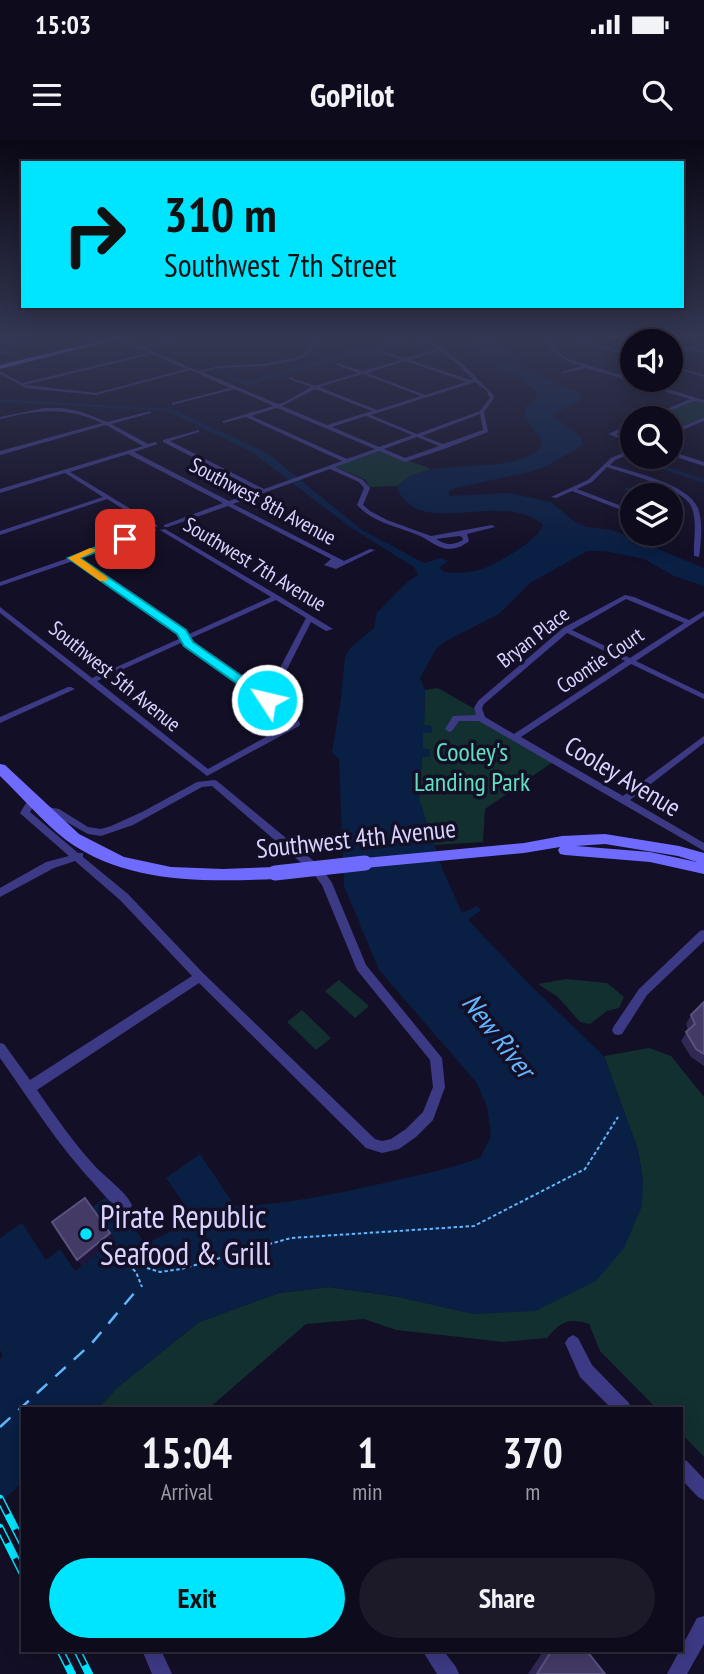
<!DOCTYPE html>
<html lang="en">
<head>
<meta charset="utf-8">
<style>
  :root { --surface:#0e0b1c; --page:#1c1929; --text:#f1f3f6; --muted:#9b9ba3; --line:#2e2b3b; --accent:#00e5ff }
  body { margin:0; font-family:"PT Sans Narrow",sans-serif; background:var(--page); color:var(--text); height:100vh; display:flex; flex-direction:column; font-size:26px; white-space:nowrap }
  * { box-sizing:border-box; margin:0 }
  p { font-size:23px; color:var(--muted) }
  .icon { flex:none; width:38px; height:38px; fill:none; stroke:currentColor; stroke-width:2; stroke-linecap:round; stroke-linejoin:round }
  .map { position:relative; flex:1; overflow:hidden }
  .details { position:absolute; left:21px; top:1267px; width:662px; height:245px; display:flex; flex-direction:column; background:var(--surface); border-radius:0px; box-shadow:0 4px 18px #0003,0 0 0 2px var(--line) }
  .details>* { flex:none }
  .banner { position:absolute; left:21px; top:21px; width:663px; height:147px; border-radius:0px; box-shadow:0 4px 18px #0003,0 0 0 2px var(--line); background:#00e5ff; color:#111; overflow:hidden }
  .controls { position:absolute; left:620px; top:189px; display:grid; gap:14px }
  .controls a { display:grid; place-items:center; width:63px; height:63px; border-radius:50%; background:var(--surface); box-shadow:0 4px 18px #0003,0 0 0 2px var(--line); font-size:35px }
  .pin { position:absolute; display:grid; place-items:center; width:60px; height:60px; color:#fff; margin:-30px; border-radius:14px; box-shadow:0 4px 10px #0006 }
  .me { position:absolute; width:77px; margin:-38px; rotate:305deg; stroke-linejoin:round; filter:drop-shadow(0 0 5px #0008) }
  .turn { display:flex; align-items:center; gap:24px; height:147px; padding:0 28px; font-size:32px }
  .turn .icon { width:91px; height:91px; stroke-width:2.5 }
  .turn b { display:block; font-size:49px; line-height:60px }
  .eta { display:flex; justify-content:space-evenly; align-items:center; height:119px; text-align:center }
  .eta b { font-size:42px; font-weight:800; line-height:49px }
  .button { display:flex; gap:14px; margin-top:auto; padding:14px 28px }
  .button a { flex:1; height:80px; border-radius:42px; background:var(--accent); color:#111; font-size:28px; font-weight:800; line-height:80px; text-align:center }
  .button a+a { background:var(--page); color:var(--text) }
  .status { display:flex; justify-content:space-between; align-items:center; height:49px; padding:0 35px; background:var(--surface); direction:ltr }
  .status svg { height:19px; fill:currentColor }
  header { display:flex; justify-content:space-between; align-items:center; height:91px; padding:0 28px; background:var(--surface); font-size:32px; font-weight:800 }
  .map>svg:first-child { display:block }
  .green { fill:#12302f }
  .water { fill:#0a1f44 }
  .lines { fill:none; stroke-linecap:round; stroke-linejoin:round }
  .canal { fill:#0a1f44; fill-rule:evenodd }
  .ferry-far1 { stroke:#62b6ff; stroke-width:2; stroke-dasharray:3.5 2.5; stroke-linecap:butt }
  .ferry { stroke:#62b6ff; stroke-width:2.5; stroke-dasharray:14 11; stroke-linecap:butt }
  .street { fill:#3d3a85; fill-rule:evenodd }
  .secondary { fill:#6f6bff; fill-rule:evenodd }
  .rail-casing { stroke:#00e5ff; stroke-width:8 }
  .rail { stroke:#130f26; stroke-width:5; stroke-dasharray:17; stroke-linecap:butt }
  .secondary-bridge { stroke:#6f6bff; stroke-width:15 }
  .wall { fill:#312854 }
  .shaded-wall { fill:#1d163a }
  .building { fill:#433a66; stroke:#5a527e; stroke-width:2 }
  .route { fill:#00e5ff; stroke:#0095a6; stroke-width:2 }
  .slow { fill:#f59e0b }
  .poi-dot { fill:#00e5ff; stroke:#130f26; stroke-width:2.5 }
  .labels { text-anchor:middle; dominant-baseline:central; stroke-width:7; stroke-linejoin:round; paint-order:stroke }
  .far-street-label { font-size:21px; fill:#d9d4ff; stroke:#130f26 }
  .park-label { font-size:26px; fill:#5fe0c0; stroke:#130f26 }
  .street-label { font-size:26px; fill:#d9d4ff; stroke:#130f26 }
  .water-label { font-size:28px; font-style:italic; fill:#62b6ff; stroke:#130f26 }
  .near-poi-label { font-size:32px; fill:#d9d4ff; stroke:#130f26; text-anchor:start }
</style>
</head>
<body>
<div class="status"><b>15:03</b><svg viewBox="0 0 49 12"><path d="M0 12V9h3v3zM5 12V6h3v6zM10 12V3h3v9zM15 12V0h3v12zM26 1h20v11H26zM47 4h2v5h-2z"/></svg></div>
<header><svg class="icon" aria-label="menu" viewBox="0 0 24 24"><path d="M4 6h16M4 12h16M4 18h16"/></svg>GoPilot<svg class="icon" aria-label="search" viewBox="0 0 24 24"><circle cx="10" cy="10" r="6"/><path d="M15 15l6 6"/></svg></header>
<div class="map">
<svg width="704" height="1534" viewBox="0 0 704 1534">
  <rect width="100%" height="100%" fill="#130f26"/>
  <path class="green" d="M692,261L704,263V277L670,293V278H653Z
    M375,310C394,318 413,321 431,329L410,336L397,346L369,347L366,340L333,326Z
    M438,548L473,568L477,576L553,622L485,669L483,702L434,705L419,659L422,617H430V610L423,609V593L432,592L431,586L424,585L425,550Z
    M566,839L607,843L624,857L619,868L607,871L590,884L580,882L558,857L538,844Z
    M339,840L369,866L355,878L325,851Z
    M302,870L331,898L316,910L287,882Z
    M649,908L671,916L704,957V1317L681,1293V1269H657L600,1211L589,1184C569,1177 560,1182 547,1198L503,1202L460,1197L396,1190L364,1179L306,1184L208,1269H97L118,1247L199,1182L279,1153L329,1147L399,1157L474,1174L643,1041L638,1010L604,916Z"/>
  <path class="water" d="M406,196H424L246,246L216,231L221,229L230,236L249,240Z
    M472,196H494L491,202L516,215L518,219L515,224L576,251L581,256L580,261L552,275L582,298L583,305L545,327L530,332L456,348L448,352L450,356L508,353L551,362L575,382L586,387L612,390L704,428V446L674,436L644,419L604,411H587L530,443L499,474L446,501L436,509L420,538L425,550L424,585L431,586L432,593H423V608L430,610V617H422L419,659L442,728L462,773L477,766L481,770L468,780L529,844L604,916L638,1010L643,1041L642,1066L624,1108L596,1141L535,1171L474,1174L399,1157L329,1147L279,1153L199,1182L118,1247L97,1269H23V1342L0,1363V1219L3,1216L0,1210V1098L22,1083L46,1120L60,1109L75,1131L114,1100L92,1067L112,1053L145,1104L186,1084L185,1065L166,1038L200,1014L235,1066C283,1065 329,1055 375,1045C410,1037 446,1030 480,1018L491,996L487,966L476,942L379,830L344,746L339,619L332,613L341,558L345,518L350,508L374,488L377,472C392,460 401,444 418,435L414,427L350,387L253,313L167,271L0,262V259L173,269L267,313L362,390L424,423L441,418L448,421L439,428L444,432C455,433 468,433 479,430C494,426 539,400 543,385C500,348 419,401 397,348C421,311 515,341 542,305L540,297L524,277L525,267L534,260L537,253L524,241L490,223L491,217L470,204Z"/>
  <g class="lines">
    <path class="canal" d="M650,321L704,339V343L648,324L647,323Z
      M627,347L646,354L647,355H638L625,350V348Z
      M648,394H655L653,407L646,405Z"/>
    <path class="ferry-far1" d="M124,1121L160,1132L181,1129L291,1098L474,1086L585,1029L618,977
      M124,1121L136,1132L142,1147"/>
    <path class="ferry" d="M0,1287L92,1203L141,1145"/>
    <path class="street" d="M26,196H35L0,204V202Z
      M111,196C123,196 133,207 145,206C160,204 175,196 191,196L145,208L198,231L219,226L264,224L294,218L307,212L318,196H322L309,214L297,220L264,226L219,228L202,232L278,264L285,262L311,247L289,239V237L315,246L358,233L337,225V223L363,231L401,220L379,212V210L406,218L437,209L420,201L421,199L443,208L464,225L493,255L494,258L484,272L488,292L447,308L405,322L379,311L335,327L363,340L370,348L363,365L370,371L387,380L431,396L492,385L495,387L467,394L469,401C463,406 456,409 448,409C437,408 428,399 418,395C396,386 374,383 357,365L364,348L359,342L330,329L233,364L344,421L370,409L375,410L336,429L324,425L331,419L228,366L168,387H164V385L223,363L128,314L70,332L157,385V387H153L107,359L0,395V391L103,357L65,333L0,353V349L143,306L106,285L0,315V311L102,283C65,266 38,270 0,279V277L44,268H61L79,271L107,282L151,271V273L111,284L148,304L155,302L158,304L134,312L229,361L259,351L163,302V300L199,290V292L170,301L264,349L342,321L246,277L223,283V281L273,266L235,249L172,265V263L230,248L190,230L96,255L26,248L0,234V231L22,243L148,213ZM440,211L455,222L473,239L470,240L410,220ZM152,214L186,229L96,253L25,245ZM406,221L466,242L425,255L367,233ZM363,234L421,256L377,270L319,247ZM475,242L486,250L490,258L480,271L417,294L371,275ZM315,249L372,271L327,285L282,266ZM277,268L375,309L347,319L251,276ZM480,274L483,290L443,304L422,296ZM366,276L412,295L379,307L332,287ZM417,297L439,306L405,318L384,309ZM459,396L462,397L463,400C452,406 446,405 436,399Z
      M542,196H567L632,215V217L565,198L548,199L557,212L571,220L704,260V263L694,261L652,278H646L690,259L586,228L561,234V232L582,226C561,220 554,214 542,196Z
      M640,196H648L663,201H657Z
      M704,202V204L694,208L704,211V213L690,210L670,217V214L685,209L670,205V203L689,207Z
      M7,211L8,213L0,214V212Z
      M670,225L704,235V237L670,227Z
      M702,278H704V281L670,295V292Z
      M632,284V287L616,294L632,299V303L608,294Z
      M632,309V313L615,320L610,325C633,332 688,344 698,368C703,382 701,404 699,417L694,416C693,401 698,381 691,366C683,348 627,334 607,327L592,342L577,349L632,370V374L572,351L556,358L551,357L588,340L611,318Z
      M670,311L704,322V326L670,315Z
      M154,388L156,389V391L78,419L185,490L187,495L271,457L160,390L165,389L279,456L333,489L326,491L311,482L272,559L297,576L300,584L299,586L207,636L0,473V467L92,538L181,498L179,493L73,421L0,446V442ZM276,460L306,478L266,555L191,503L189,499ZM183,502L185,506L290,579L291,583L208,629L97,541Z
      M625,455L634,457L689,480L704,471V476L636,521L704,554V559L631,524L521,597L623,656L704,596V603L630,660L704,703V711L479,581H459L452,591L449,592L445,589L453,576L476,575L474,568L478,561L563,488ZM626,459L684,483L630,518L572,490ZM567,493L625,521L514,594L485,577L482,568L484,564Z
      M68,547H71L75,549L0,583V577Z
      M214,640L217,641L321,727L332,743L366,825L442,918L445,947L433,980L416,997L399,1009L382,1013L366,1008L199,843L37,950C55,976 73,1002 94,1025C104,1036 127,1053 132,1065L130,1070L125,1072C114,1067 105,1056 97,1047C60,1008 31,962 0,918V903L4,904L30,940L192,836L120,760L75,721L54,728L0,757V748L46,722L69,716L22,675L20,673L29,658H35L37,660L30,672L78,713H83V717L128,754L204,834L375,999L382,1001L391,999L406,989L423,972L433,947L430,920L357,830L322,745L313,733L212,646L202,647L133,685L101,696L88,694L52,674L39,671L37,669L42,666L59,669L88,687L101,689L111,686L142,672L197,642Z
      M704,790V801L647,855L622,894L618,895L614,894L612,890L614,886L639,849L700,791Z
      M573,1195L578,1198L592,1225L629,1263L631,1269H612L580,1237L565,1203L568,1198Z
      M681,1319L687,1321L704,1339V1360L698,1357L681,1339Z
      M704,1476V1504L687,1534H667L697,1478Z
      M142,1510H161L172,1534H152Z
      M422,1510H443L456,1527L459,1534H437Z"/>
    <path class="secondary" d="M119,196H131L0,229V225Z
      M0,624L5,625L79,694L124,717L171,727L223,729L275,727L283,733L275,739C205,742 126,744 66,700C42,681 22,657 0,636Z
      M605,694L679,706L704,713V734L650,722L565,715L560,714L558,710L560,707L524,713L365,728L357,723L365,718L524,703L562,696ZM605,704L678,716L697,722L650,712L576,706Z"/>
    <defs>
      <path id="rail" d="M0,1359L23,1404
        M0,1388L23,1434
        M60,1510L72,1534
        M77,1510L89,1534"/>
    </defs>
    <use href="#rail" class="rail-casing"/>
    <use href="#rail" class="rail"/>
    <path class="secondary-bridge" d="M275,733L365,723"/>
  </g>
  <path class="wall" d="M704,862V926L691,917L681,901L688,890L686,884L691,875Z
    M544,1510H586L605,1534H528Z"/>
  <path class="shaded-wall" d="M85,1058L114,1100L82,1126L77,1120Z"/>
  <path class="building" d="M704,862V914L696,909L686,892L695,884L691,875Z
    M85,1058L110,1093L77,1120L52,1082Z
    M552,1510H586L605,1534H537Z"/>
  <linearGradient id="sky" x2="0" y2="1"><stop stop-color="#0a0815"/><stop offset="0.48" stop-color="#333752"/><stop offset="1" stop-color="#333752" stop-opacity="0"/></linearGradient>
  <rect width="704" height="411" fill="url(#sky)"/>
  <path class="route" d="M122,397L130,399L80,418L186,490L193,502L272,557V562H263L184,506L177,494L68,418Z"/>
  <path class="slow" d="M90,408L98,410L80,418L107,437V441H100L68,418Z"/>
  <circle class="poi-dot" cx="86" cy="1094" r="7"/>
  <g class="labels">
    <g class="far-street-label">
      <text transform="translate(263 361) rotate(28)">Southwest 8th Avenue</text>
      <text transform="translate(255 424) rotate(31)">Southwest 7th Avenue</text>
      <text transform="translate(533 497) rotate(-38)">Bryan Place</text>
      <text transform="translate(600 520) rotate(-34)">Coontie Court</text>
      <text transform="translate(115 536) rotate(39)">Southwest 5th Avenue</text>
    </g>
    <g class="park-label">
      <text x="472" y="611">Cooley's<tspan x="472" dy="30">Landing Park</tspan></text>
    </g>
    <g class="street-label">
      <text transform="translate(623 636) rotate(31)">Cooley Avenue</text>
      <text transform="translate(356 698) rotate(-6)">Southwest 4th Avenue</text>
    </g>
    <g class="water-label">
      <text transform="translate(499 895) rotate(52)">New River</text>
    </g>
    <g class="near-poi-label">
      <text x="100" y="1076">Pirate Republic<tspan x="100" dy="37">Seafood &amp; Grill</tspan></text>
    </g>
  </g>
</svg>
<div class="controls">
<a><svg class="icon" aria-label="sound" viewBox="0 0 24 24"><path d="M4 9h4l5-4v14l-5-4H4zM17 9q2 3 0 6"/></svg></a>
<a><svg class="icon" aria-label="search" viewBox="0 0 24 24"><circle cx="10" cy="10" r="6"/><path d="M15 15l6 6"/></svg></a>
<a><svg class="icon" aria-label="layers" viewBox="0 0 24 24"><path d="M12 4l9 5-9 5-9-5zM3 14l9 5 9-5"/></svg></a>
</div>
<div class="pin" style="left:125px;top:399px;background:#d93025"><svg class="icon" aria-label="arrive" viewBox="0 0 24 24"><path d="M6 21V4h12l-3 4 3 4H6"/></svg></div>
<svg class="me" style="left:267px;top:560px" viewBox="-20 -20 40 40"><circle r="17" fill="#00e5ff" stroke="#fff" stroke-width="3"/><path d="M0-11L8 9 0 5-8 9z" fill="#fff"/></svg>
<div class="banner">
<div class="turn"><svg class="icon" aria-label="right" viewBox="0 0 24 24"><path d="M7 20v-9h11M14 6l5 5-5 5"/></svg><div><b>310 m</b>Southwest 7th Street</div></div>
</div>
<section class="details">
<div class="eta">
<div><b>15:04</b><p>Arrival</p></div>
<div><b>1</b><p>min</p></div>
<div><b>370</b><p>m</p></div>
</div>
<div class="button"><a>Exit</a><a>Share</a></div>
</section>
</div>
</body>
</html>
